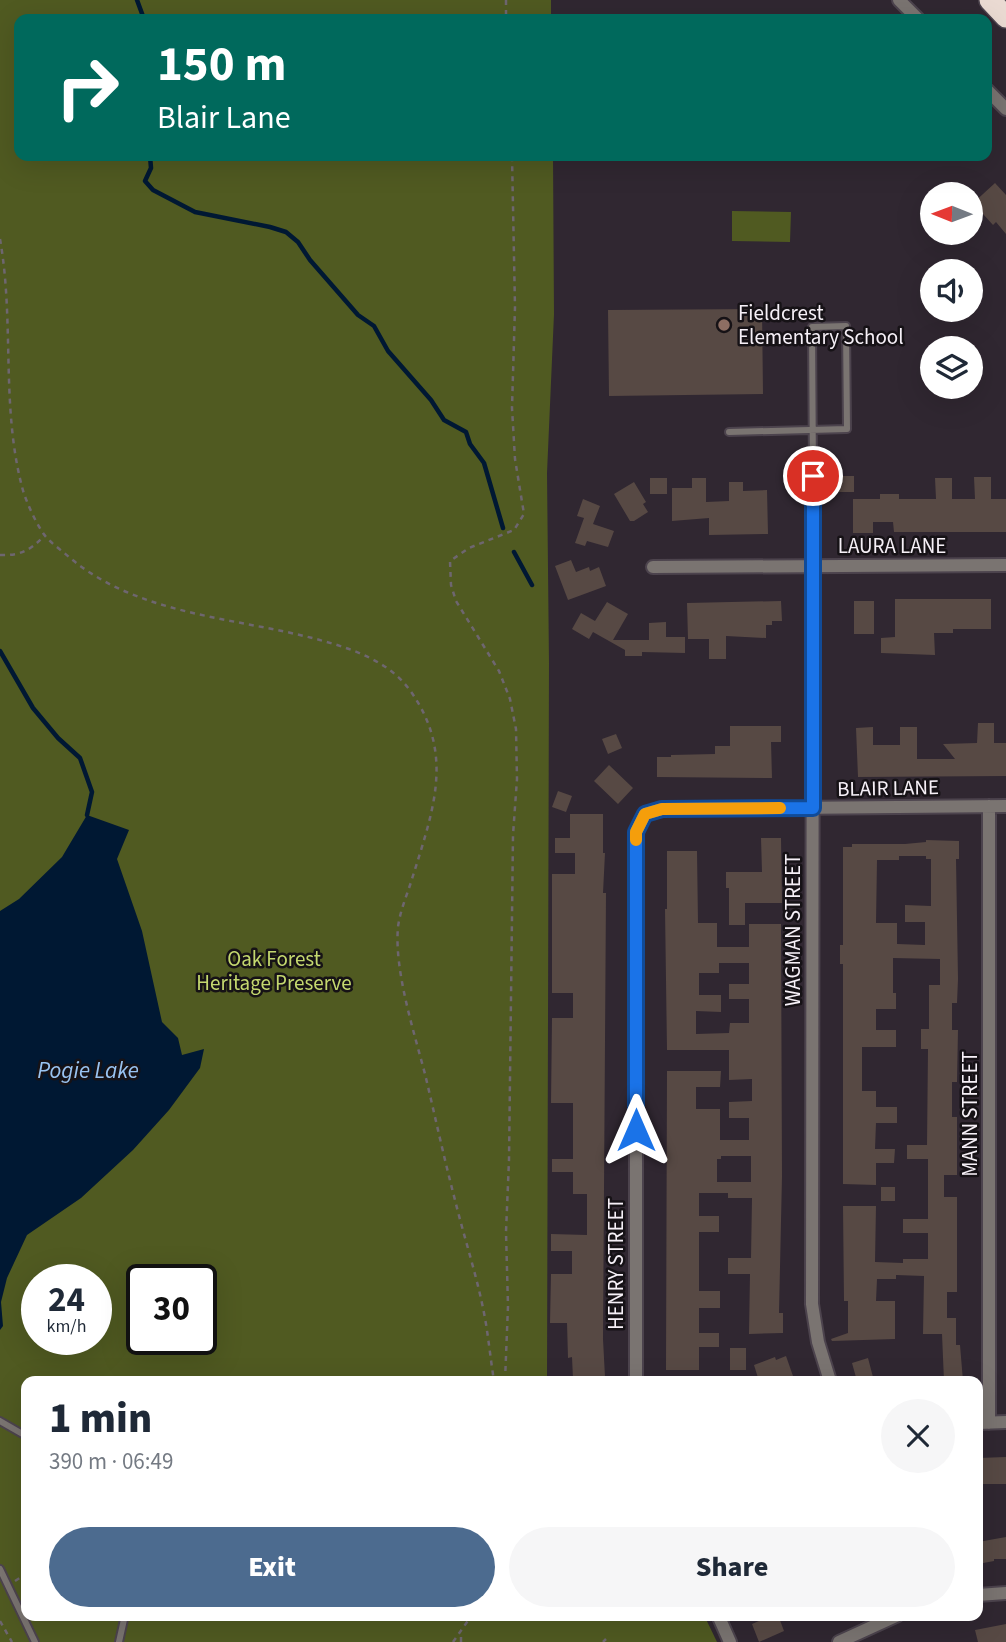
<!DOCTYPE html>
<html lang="en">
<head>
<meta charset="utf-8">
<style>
  :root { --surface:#fff; --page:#f6f6f7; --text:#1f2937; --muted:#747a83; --accent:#4c6b8f }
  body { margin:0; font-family:"Source Sans 3",sans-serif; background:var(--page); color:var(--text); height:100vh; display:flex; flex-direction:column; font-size:26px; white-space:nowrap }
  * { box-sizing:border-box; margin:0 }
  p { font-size:23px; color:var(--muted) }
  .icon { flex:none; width:38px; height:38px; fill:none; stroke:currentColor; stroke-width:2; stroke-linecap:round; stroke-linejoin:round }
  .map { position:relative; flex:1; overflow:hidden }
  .drawer { position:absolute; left:21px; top:1376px; width:962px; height:245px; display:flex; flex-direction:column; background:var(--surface); border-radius:14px; box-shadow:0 7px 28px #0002 }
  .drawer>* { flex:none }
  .hud { position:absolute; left:14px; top:14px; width:978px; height:147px; border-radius:14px; box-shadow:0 7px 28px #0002; background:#00695c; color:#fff; overflow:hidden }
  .needle { width:46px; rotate:271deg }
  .fabs { position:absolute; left:920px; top:182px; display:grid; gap:14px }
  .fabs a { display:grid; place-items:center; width:63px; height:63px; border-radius:50%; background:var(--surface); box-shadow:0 7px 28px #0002; font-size:35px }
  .speed { position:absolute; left:21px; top:1264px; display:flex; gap:14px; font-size:35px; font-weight:700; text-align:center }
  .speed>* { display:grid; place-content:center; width:91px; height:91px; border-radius:50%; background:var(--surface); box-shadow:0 7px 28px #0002; line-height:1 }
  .speed small { font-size:18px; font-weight:400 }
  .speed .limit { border:4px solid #111; border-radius:10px; background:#fff; color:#111 }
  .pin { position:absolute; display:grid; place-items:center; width:60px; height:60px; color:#fff; margin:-30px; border:4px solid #fff; border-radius:50%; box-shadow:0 2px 7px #0007 }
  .me { position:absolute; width:77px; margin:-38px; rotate:0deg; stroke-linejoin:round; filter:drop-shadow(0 0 5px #0008) }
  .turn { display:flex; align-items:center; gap:24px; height:147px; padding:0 28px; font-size:32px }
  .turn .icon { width:91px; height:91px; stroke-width:2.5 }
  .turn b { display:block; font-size:49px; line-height:60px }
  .round { display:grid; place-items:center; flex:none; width:74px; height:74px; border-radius:37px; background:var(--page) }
  .summary { display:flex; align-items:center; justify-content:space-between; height:119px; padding:0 28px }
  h1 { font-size:42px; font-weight:800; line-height:52px }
  .button { display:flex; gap:14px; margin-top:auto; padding:14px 28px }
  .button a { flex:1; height:80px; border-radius:42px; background:var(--accent); color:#fff; font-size:28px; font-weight:800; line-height:80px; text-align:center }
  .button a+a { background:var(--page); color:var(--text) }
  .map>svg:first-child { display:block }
  .green { fill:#505a21; fill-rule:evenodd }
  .water { fill:#001833 }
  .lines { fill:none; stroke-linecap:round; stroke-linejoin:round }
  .stream { stroke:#001833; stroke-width:4.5 }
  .building { fill:#574944; fill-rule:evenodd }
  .lane-casing { stroke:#4c434d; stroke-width:10 }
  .street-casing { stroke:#4c434d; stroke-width:16 }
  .highway-casing { stroke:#4c434d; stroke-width:24 }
  .path { stroke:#6e666f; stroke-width:2.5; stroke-dasharray:5 5; stroke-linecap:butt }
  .lane { stroke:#7a7471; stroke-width:6 }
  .street { stroke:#7a7471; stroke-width:12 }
  .highway { stroke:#eadad2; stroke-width:21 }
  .route-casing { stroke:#114b97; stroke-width:18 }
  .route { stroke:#1a73e8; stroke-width:12 }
  .slow { stroke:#f59e0b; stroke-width:12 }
  .education-dot { fill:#8d6e63; stroke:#161216; stroke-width:2.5 }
  .labels { text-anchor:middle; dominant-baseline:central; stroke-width:5; stroke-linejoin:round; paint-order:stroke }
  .poi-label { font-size:21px; fill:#f6f0f7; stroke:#161216; text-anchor:start }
  .street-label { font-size:21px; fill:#f6f0f7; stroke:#161216 }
  .park-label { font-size:21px; fill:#c4d86f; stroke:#161216 }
  .water-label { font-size:23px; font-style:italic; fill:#99c3f1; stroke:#161216 }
</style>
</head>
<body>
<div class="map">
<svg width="1006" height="1642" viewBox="0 0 1006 1642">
  <rect width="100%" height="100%" fill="#302731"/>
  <path class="green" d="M0,0H551V19H19V156H553L554,314L547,473L549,663L547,1381H26V1615H704L717,1642H0ZM37,1279H96V1339H37ZM142,1279H201V1339H142Z
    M732,211L791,212L790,242L732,241Z"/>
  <path class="water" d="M87,815L129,830L117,859L142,931L162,1022L178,1038L182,1055L204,1049L200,1068L169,1110L133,1150L81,1198L27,1235L7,1278L1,1302L3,1326L0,1330V911L19,899L62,857Z"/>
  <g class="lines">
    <path class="stream" d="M137,0L144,19
      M150,156L151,168L145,181L153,190L195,212L270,227L286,232L298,242L310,260L358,315L374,326L388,351L431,400L444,420L466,432L470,444L484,463L503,528
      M514,552L532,585
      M0,651L33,708L58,738L80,758L92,792L87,815"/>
  </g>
  <path class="building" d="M995,183L1006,195V234L996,222L993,225L983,214L977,220L971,214V205Z
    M762,309L763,394L609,396L608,310Z
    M837,476H854V492H838Z
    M974,477H991V499H1006V532H894L893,522H873V533H853V499H880V494H899V499H936L935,478H952V499H975Z
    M650,478H667V494H650Z
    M692,478H706V502L729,501V482H743V491L767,490L768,534L709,535V518L672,521V488H692Z
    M634,482L646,502L643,504L648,512L634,521H630L614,494Z
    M583,499L600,506L593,524L614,531L608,547L587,541L585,546L575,543L584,518L577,516Z
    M571,560L576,572L589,567L590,571L599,567L606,586L568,600L555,566Z
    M895,599H991V629H953V633H934L935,655L881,653V638L895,637Z
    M781,601L782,621H772V625H766V638L726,636V659H709V639H688L687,603Z
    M854,601H874V634H854Z
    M607,602L628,614L613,640H649V623L666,622V637H685V653L642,652V656H625V650L593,632L589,639L572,629L581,613L595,621Z
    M978,723H994V743H1006V776L858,777L856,728L873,727V745H900V727H917V759H955L943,744L977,743Z
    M730,726H781V742H771L772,778L657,777V757H671V755L715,754V746H730Z
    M616,734L622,748L608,754L602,739Z
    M609,765L633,788L618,804L594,781Z
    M558,791L572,796L566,812L552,807Z
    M570,814H603V853H605L603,893H606L603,1339L605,1377L573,1379L572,1357L568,1358L567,1323H550L551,1274H572V1251H551V1234L587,1235V1194H573V1172H552V1159H573V1103H551L552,1018H573V993H552V874H575V853H555V838H570Z
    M761,838H781L782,903H745V925H729V888H726V872H762Z
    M926,840L959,841V859H956L958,979L957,1003H952V1030H958L957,1082H952V1117H957V1175H944V1197H957V1292H947V1318H956V1345H960L963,1381H944L942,1334H923L924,1276L896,1275V1279H877L876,1301H895V1339L832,1341L831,1339L848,1333V1301H844L843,1206H876L875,1262L903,1263V1259H928V1233H903V1219H928V1159H907V1145H927L928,1049H921V1029H929V985H940V959L893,958V993H896V1009H876V1030H896V1047H862V1091H876V1107H897V1123H876L875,1149H895L894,1163H876V1185L843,1184V964H840V945H843V847H852V844H905L926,842ZM899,856H926V859H931V906L905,905V922H925V945L897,944V923H876L877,860H899Z
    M667,851H697L698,923H717V947H749V924H781L782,1176L779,1313H783V1333L749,1334L750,1274H728V1258H751L752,1198H728V1193H699V1216H719V1232H699V1291H720V1308H699V1333H719V1347H699V1370H666L667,1071H721L720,1087H696V1109H720V1140H749V1118H729V1102L752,1101V1079L729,1080V1050H667L665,909H667ZM719,963H749V984H729V999H749V1023H730L729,1033L696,1034V1011L721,1012V995H699V973H719ZM721,1156H751V1182H717V1159H721Z
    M881,1187H895V1201H881Z
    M730,1348H746V1370H730Z
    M786,1356L793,1376L779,1381H759L754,1365L775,1357L776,1360Z
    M868,1358L874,1381H857L852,1363Z
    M1006,1457V1484H978V1458Z
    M1006,1537V1559H994V1561L978,1564V1542Z
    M757,1615H778L784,1631L759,1642L752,1624L759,1621Z
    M1006,1624V1642H978L975,1630Z"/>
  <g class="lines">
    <defs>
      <path id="lane" d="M729,432L847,429L846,326L812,327L813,476
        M0,1421L26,1436
        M0,1569L35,1642
        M119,1642L125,1615"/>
      <path id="street" d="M899,0L918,19
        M987,90L1006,109
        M813,476L812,1304L818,1342L830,1381
        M653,567L1006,565
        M636,1381V832L645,814L662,809L1006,806
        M978,1423L1006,1422
        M989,1423V806
        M978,1595L1006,1593
        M718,1615L730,1642
        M839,1642L898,1615"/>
      <path id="highway" d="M990,0L1006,17"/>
    </defs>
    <use href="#lane" class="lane-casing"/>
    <use href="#street" class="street-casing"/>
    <use href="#highway" class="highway-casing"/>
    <path class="path" d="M506,0V19
      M0,239C15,324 0,411 24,494C29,507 35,521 43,533C49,542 60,549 69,557C137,615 233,617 316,639C350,648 387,660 409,689C456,753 433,811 412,879C407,895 400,911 398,927C394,970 414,1032 425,1074C435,1116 444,1158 455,1200C465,1241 479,1282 486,1324C489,1343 491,1362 494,1381
      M0,555C20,556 31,550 44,536
      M505,1381L508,1306L506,1232L509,1160L513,835L517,779L516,729L510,699L499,671L456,601L451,585L450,561L469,548L514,530L524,514L515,459L512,408L515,307L512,156
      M15,1581L26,1574
      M0,1621L12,1642
      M453,1642L472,1615
      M461,1642V1632
      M603,1642L606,1639"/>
    <use href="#lane" class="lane"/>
    <use href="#street" class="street"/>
    <use href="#highway" class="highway"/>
  </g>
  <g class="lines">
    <defs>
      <path id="route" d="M636,1130V832L645,814L662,809L813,808V476"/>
    </defs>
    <use href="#route" class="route-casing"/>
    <use href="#route" class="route"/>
    <path class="slow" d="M636,840V832L645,814L662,809L780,808"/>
  </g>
  <circle class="education-dot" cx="724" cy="325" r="7"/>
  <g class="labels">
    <g class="poi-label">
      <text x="738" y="313">Fieldcrest<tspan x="738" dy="24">Elementary School</tspan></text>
    </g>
    <g class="street-label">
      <text x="892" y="546">LAURA LANE</text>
      <text transform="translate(888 788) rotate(-1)">BLAIR LANE</text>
      <text transform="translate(793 930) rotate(-90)">WAGMAN STREET</text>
      <text transform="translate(970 1114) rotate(-90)">MANN STREET</text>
      <text transform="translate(616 1264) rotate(-90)">HENRY STREET</text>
    </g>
    <g class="park-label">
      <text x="274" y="959">Oak Forest<tspan x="274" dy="24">Heritage Preserve</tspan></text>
    </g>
    <g class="water-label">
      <text x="88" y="1070">Pogie Lake</text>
    </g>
  </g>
</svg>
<div class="fabs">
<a><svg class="needle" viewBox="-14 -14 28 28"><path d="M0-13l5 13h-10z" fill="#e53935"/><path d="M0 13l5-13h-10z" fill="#747a83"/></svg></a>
<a><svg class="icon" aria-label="sound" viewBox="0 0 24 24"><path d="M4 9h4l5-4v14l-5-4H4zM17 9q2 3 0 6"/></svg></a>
<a><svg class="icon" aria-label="layers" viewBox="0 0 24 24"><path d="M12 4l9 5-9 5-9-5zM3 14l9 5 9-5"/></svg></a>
</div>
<div class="speed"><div>24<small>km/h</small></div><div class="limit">30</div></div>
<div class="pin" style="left:813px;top:476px;background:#d93025"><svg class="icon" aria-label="arrive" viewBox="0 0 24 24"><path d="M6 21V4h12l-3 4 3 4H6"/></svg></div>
<svg class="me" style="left:636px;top:1130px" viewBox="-20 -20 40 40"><path d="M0-17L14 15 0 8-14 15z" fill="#1a73e8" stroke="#fff" stroke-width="4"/></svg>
<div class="hud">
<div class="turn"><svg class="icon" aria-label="right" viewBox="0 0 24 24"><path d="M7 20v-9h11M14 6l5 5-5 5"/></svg><div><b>150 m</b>Blair Lane</div></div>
</div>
<section class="drawer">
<div class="summary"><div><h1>1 min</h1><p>390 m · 06:49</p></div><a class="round"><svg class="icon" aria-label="close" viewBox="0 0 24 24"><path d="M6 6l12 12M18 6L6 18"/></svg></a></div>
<div class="button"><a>Exit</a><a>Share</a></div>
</section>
</div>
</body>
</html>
